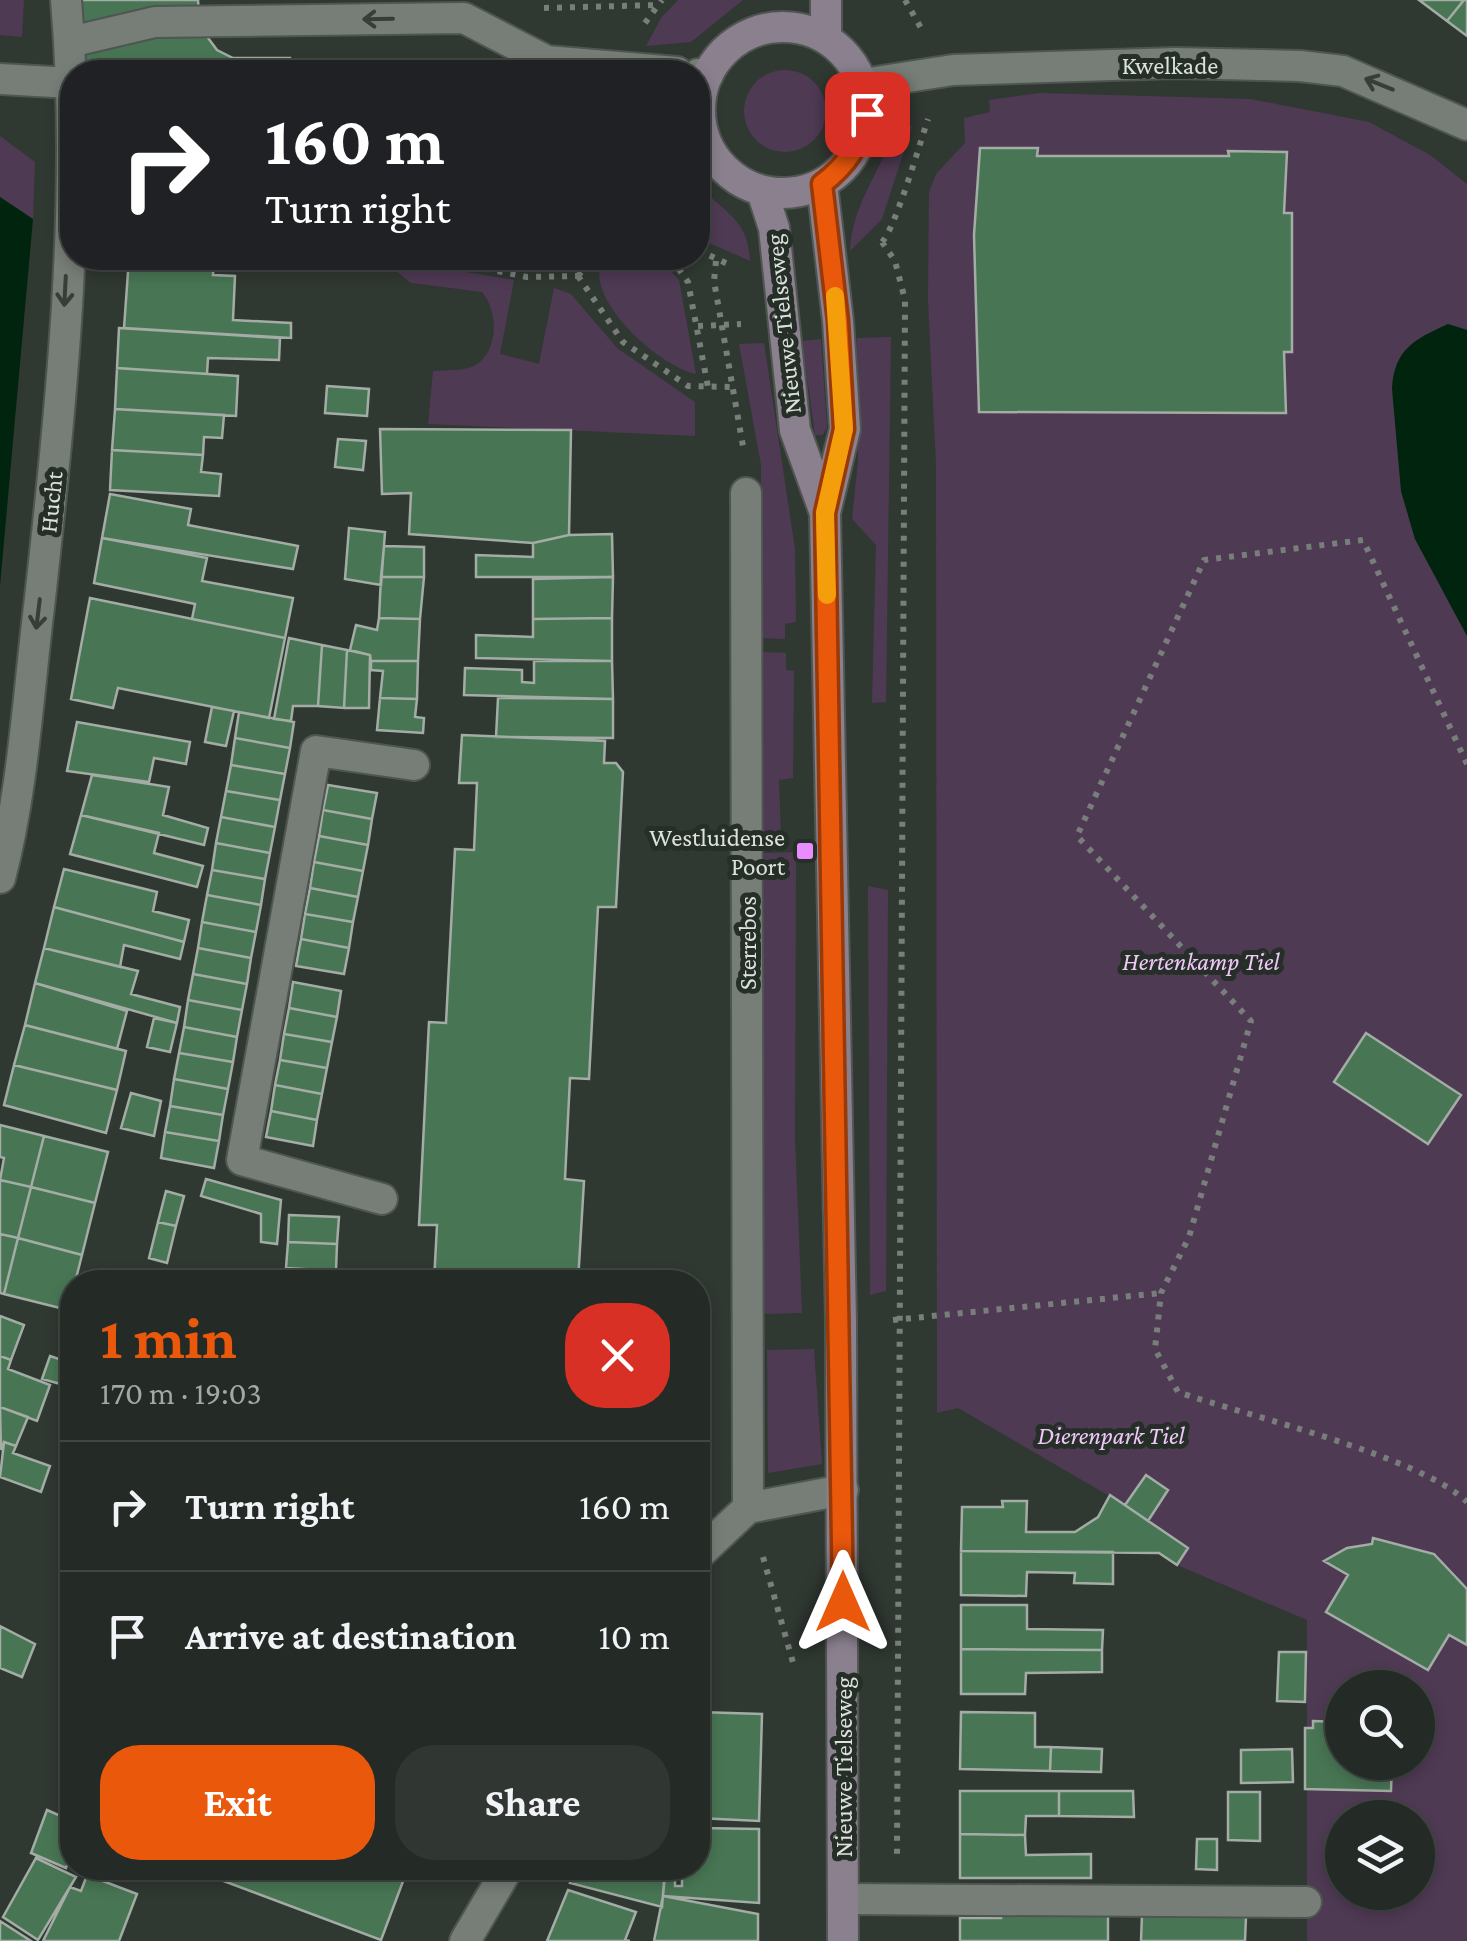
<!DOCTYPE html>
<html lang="en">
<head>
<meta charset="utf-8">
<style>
  :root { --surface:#242a26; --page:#303632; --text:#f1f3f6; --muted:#a3a7a7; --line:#414643; --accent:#ea580c }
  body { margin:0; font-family:"Crimson Pro",serif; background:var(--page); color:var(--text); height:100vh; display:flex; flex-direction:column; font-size:38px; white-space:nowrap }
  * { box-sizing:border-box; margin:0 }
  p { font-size:32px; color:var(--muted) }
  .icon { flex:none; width:55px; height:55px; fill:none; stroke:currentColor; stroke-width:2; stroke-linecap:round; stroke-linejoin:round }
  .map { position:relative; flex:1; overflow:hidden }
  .details { position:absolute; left:60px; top:1270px; width:650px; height:610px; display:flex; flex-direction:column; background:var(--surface); border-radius:40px; box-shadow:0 5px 15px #0003,0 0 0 2px var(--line) }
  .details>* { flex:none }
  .top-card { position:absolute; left:60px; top:60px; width:650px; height:210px; border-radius:40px; box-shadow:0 5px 15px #0003,0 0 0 2px var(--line); background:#202124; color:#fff; overflow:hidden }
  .fabs { position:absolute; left:1325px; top:1670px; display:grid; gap:20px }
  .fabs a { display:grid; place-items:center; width:110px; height:110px; border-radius:50%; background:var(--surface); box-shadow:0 5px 15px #0003,0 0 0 2px var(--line); font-size:50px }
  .pin { position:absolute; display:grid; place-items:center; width:85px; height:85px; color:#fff; margin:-42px; border-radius:20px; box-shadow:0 5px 15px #0006 }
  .me { position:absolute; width:110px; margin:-55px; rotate:0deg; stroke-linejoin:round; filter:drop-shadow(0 0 8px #0008) }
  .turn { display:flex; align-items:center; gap:35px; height:210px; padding:0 40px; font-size:45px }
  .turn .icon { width:130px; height:130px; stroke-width:2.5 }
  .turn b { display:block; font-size:70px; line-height:85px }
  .round { display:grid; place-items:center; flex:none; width:105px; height:105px; border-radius:40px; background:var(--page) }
  .headline { display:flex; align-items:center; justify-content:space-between; height:170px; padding:0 40px }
  h1 { font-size:60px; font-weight:700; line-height:75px; color:var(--accent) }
  .button { display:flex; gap:20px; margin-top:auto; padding:20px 40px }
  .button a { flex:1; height:115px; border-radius:40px; background:var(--accent); color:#fff; font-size:40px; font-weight:700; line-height:115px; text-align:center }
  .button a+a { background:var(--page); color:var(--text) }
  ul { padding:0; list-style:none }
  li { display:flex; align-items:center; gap:30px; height:130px; padding:0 40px; border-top:2px solid var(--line) }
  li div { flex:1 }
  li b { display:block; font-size:38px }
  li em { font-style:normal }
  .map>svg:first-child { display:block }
  .green { fill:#4f3a54; fill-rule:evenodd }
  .water { fill:#01240e }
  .building { fill:#487654; stroke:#a3aca5; stroke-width:2.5 }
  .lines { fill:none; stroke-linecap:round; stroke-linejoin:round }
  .lane-casing { stroke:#4f5551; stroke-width:34 }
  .street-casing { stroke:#4f5551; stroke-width:34 }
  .secondary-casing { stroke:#4f5551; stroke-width:34 }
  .path { stroke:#787f7a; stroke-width:6; stroke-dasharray:5 8; stroke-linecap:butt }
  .lane { stroke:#767e77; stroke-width:30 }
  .street { stroke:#767e77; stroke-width:30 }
  .secondary { stroke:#8a808e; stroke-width:30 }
  .oneway { stroke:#363e38 }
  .route-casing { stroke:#983908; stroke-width:25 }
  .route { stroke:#ea580c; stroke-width:18 }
  .slow { stroke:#f59e0b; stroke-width:18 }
  .poi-dot { fill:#e98dfe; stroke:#262e28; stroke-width:4 }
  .labels { text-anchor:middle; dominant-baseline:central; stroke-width:10; stroke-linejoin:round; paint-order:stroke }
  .street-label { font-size:25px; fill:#dce1dd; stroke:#262e28 }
  .poi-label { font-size:25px; fill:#dce1dd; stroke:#262e28; text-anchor:end }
  .park-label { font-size:25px; font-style:italic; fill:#f2c8fb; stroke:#262e28 }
</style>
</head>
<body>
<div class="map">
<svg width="1467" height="1941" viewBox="0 0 1467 1941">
  <rect width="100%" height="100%" fill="#303832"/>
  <path class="green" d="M0,0H24L22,37L0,35Z
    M678,0H743L691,42L646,46L661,18Z
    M744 111a41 41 0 1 1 82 0a41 41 0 1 1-82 0Z
    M1040,93L1250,99L1369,122L1430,155L1467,184V330L1447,324L1401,491L1415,539L1467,636V1941H1307V1620L1177,1565L1188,1548L1148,1521L1168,1491L1146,1475L1125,1505L958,1408L937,1413L936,465L928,299L929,192L936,174L965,143L964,118L990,112L989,100ZM1342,1688H1418V1762H1342ZM1342,1818H1418V1892H1342Z
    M912,126L882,219L850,251C852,204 880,174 893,132Z
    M0,136L35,162L33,219L0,197Z
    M698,182C721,214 748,215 750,261L698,238Z
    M380,258L514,280L500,354L539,364L554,288L571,294L617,348L695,402V436L428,424L433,371C445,370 464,371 474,366C500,351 498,311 482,292L411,283Z
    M603,258H658L679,280L696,374C660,367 581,298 603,258Z
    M891,337L886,702L872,703L876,545L852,519L858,460L857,338Z
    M821,339L827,427L823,435H815L802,341Z
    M764,343L795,549L796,622L785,624V639L760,638L761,465L739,344Z
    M760,652L786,653V670L794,671L793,778L779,780L781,836H762Z
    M796,852L795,1139L802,1313L763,1314L764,853Z
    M868,886L888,890L886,1291L870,1295Z
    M814,1349L822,1464L768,1473L767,1350Z"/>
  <path class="water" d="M0,197L33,219L0,586Z
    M1448,324L1467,330V636L1415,539L1401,491L1392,389C1394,349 1415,339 1448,324Z"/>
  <path class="building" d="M79,0H198L200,27L217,50L233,58H290V72H83Z
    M1419,0H1464L1447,21Z
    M1464,0H1467V36L1447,21Z
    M980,148H1038L1037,156H1229L1228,151L1287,152L1284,213H1292V352H1284L1286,413L979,412L974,235Z
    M129,258H214L213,275L235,276L233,320L291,323V338L124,328Z
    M119,328L280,338L279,360L208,358L207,374L117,368Z
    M117,368L238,376L236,416L115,409Z
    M327,386L369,389L367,416L325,413Z
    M115,409L224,415L222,438L204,437L203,455L112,450Z
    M380,429L571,430L569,535L533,543L409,534L411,493L382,494Z
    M338,439L366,441L363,470L335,467Z
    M112,450L203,455L201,472L221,474L219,496L110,490Z
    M110,494L191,509L188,525L298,546L293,569L102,538Z
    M349,528L385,532L381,585L345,579Z
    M612,534L613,577H476V555L533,557V543L569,535Z
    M102,538L207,558L202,581L293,598L285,638L192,619L195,604L94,583Z
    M384,546L424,547V577H381Z
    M381,577H424L420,619L379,618Z
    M613,577L612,618L533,619V579Z
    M90,598L285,638L269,718L118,688L113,708L71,699Z
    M379,618L420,619L418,661H371L370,655L350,650L356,625L377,630Z
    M612,618V661L476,658V635L533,637V619Z
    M289,638L322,645L318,706H293L291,721L274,719Z
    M322,645L347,650L344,708L318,706Z
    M347,650L370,655L369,708H344Z
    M371,661H418L417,699L380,698L383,671L371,670Z
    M534,661H612L613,699L464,695L465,668L522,670V682L534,683Z
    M380,698L417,699L415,717L424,718L423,733L377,730Z
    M498,698L613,699V738L496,737Z
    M212,707L234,711L226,746L205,742Z
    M239,712L294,722L290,748L235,738Z
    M77,722L190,742L186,764L154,758L149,782L67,771Z
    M462,735L605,741L604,763H616L623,772L616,907H598L589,1079L570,1078L565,1179L584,1181L578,1282H434L437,1225H419L429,1022L446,1023L455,849L474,850L477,783H459Z
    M235,738L290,748L285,774L231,765Z
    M231,765L285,774L280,800L226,791Z
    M92,775L169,787L163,815L208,828L204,845L81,815Z
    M328,785L377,793L372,819L323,810Z
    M226,791L280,800L275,827L221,817Z
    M323,810L372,819L368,845L319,836Z
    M81,815L159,833L154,853L203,866L197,887L70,854Z
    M221,817L275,827L270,853L216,843Z
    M319,836L368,845L363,871L314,862Z
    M216,843L270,853L265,879L212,870Z
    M314,862L363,871L358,897L310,888Z
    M64,869L157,892L153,911L189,920L184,942L54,907Z
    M212,870L265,879L261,905L207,895Z
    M310,888L358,897L353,922L305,914Z
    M207,895L261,905L256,932L202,922Z
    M54,907L184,942L180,959L124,945L120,967L44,948Z
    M305,914L353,922L349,948L301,939Z
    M202,922L256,932L251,958L198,948Z
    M301,939L349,948L344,974L296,966Z
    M44,948L138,971L131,994L180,1007L177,1023L35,983Z
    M198,948L251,958L247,984L193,974Z
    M193,974L247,984L242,1010L188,1000Z
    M293,982L341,991L337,1017L289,1008Z
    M35,983L127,1011L117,1049L25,1025Z
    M188,1000L242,1010L237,1037L184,1027Z
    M289,1008L337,1017L332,1042L284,1034Z
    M154,1018L177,1023L170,1052L147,1047Z
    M25,1025L126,1051L117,1090L14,1065Z
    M184,1027L237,1037L233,1062L179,1053Z
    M1366,1033L1461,1095L1428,1144L1334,1082Z
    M284,1034L332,1042L327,1068L280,1060Z
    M179,1053L233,1062L228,1089L174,1079Z
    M280,1060L327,1068L322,1094L275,1085Z
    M14,1065L117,1090L106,1133L4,1105Z
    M174,1079L228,1089L223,1115L170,1106Z
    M275,1085L322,1094L317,1120L271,1111Z
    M131,1093L161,1101L154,1136L121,1128Z
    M170,1106L223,1115L219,1141L165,1132Z
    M271,1111L317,1120L313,1146L266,1137Z
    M0,1125L44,1136L31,1187L0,1180L4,1158L0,1157Z
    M165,1132L219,1141L214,1168L161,1158Z
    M44,1136L108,1152L95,1203L31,1187Z
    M206,1179L281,1200L277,1244L261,1242V1214L201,1196Z
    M0,1180L31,1187L18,1238L0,1234Z
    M31,1187L95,1203L82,1255L18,1238Z
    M166,1191L184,1196L176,1226L158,1222Z
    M289,1215L339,1217L337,1244L288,1242Z
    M158,1222L176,1226L167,1263L149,1258Z
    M0,1234L18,1238L4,1294L0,1293Z
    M18,1238L82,1255L68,1310L4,1294Z
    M288,1242L337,1244L336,1271L286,1268Z
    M286,1268L336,1271L335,1282H285Z
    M0,1316L24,1325L11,1360L0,1356Z
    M0,1356L11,1360L8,1369L50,1385L37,1421L0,1407Z
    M50,1356L71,1363L64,1385L42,1379Z
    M0,1407L28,1417L16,1446L4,1442L1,1450Z
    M4,1442L16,1446L13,1453L50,1466L41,1492L0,1477Z
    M1146,1475L1168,1490L1148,1521L1125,1505Z
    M1110,1495L1188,1548L1177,1565L1159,1553L961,1551L962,1507H1003L1002,1501H1027L1026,1532H1075L1098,1517Z
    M1373,1538L1434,1554L1467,1589V1645L1449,1635L1428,1670L1326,1612L1348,1575L1324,1561L1347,1548L1372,1544Z
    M961,1551L1113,1552V1584L1074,1583L1075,1573L1027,1572L1026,1596L961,1595Z
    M961,1605H1027V1629L1103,1630L1102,1650L961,1649Z
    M0,1626L35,1644L22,1677L0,1668Z
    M961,1649L1102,1650V1672L1026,1673L1025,1694H961Z
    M1279,1652H1306L1305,1702L1277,1701Z
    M698,1712L762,1714L759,1821L698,1818Z
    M961,1712L1035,1713V1747H1051L1050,1771L960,1769Z
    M1313,1721L1342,1722V1762H1392L1391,1791L1305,1789V1728H1313Z
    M1051,1747L1102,1749L1101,1772L1050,1771Z
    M1292,1749L1293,1782L1241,1783V1750Z
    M960,1791H1059V1816H1026L1025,1835L960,1834Z
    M1059,1791H1133L1134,1817L1059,1816Z
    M1228,1792H1260V1841L1228,1840Z
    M47,1810L72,1821V1852L66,1868L31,1853Z
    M699,1828L759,1829V1903L663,1896L665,1875H675V1886H682V1868H698Z
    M960,1834L1025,1835L1026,1855L1091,1854V1878H960Z
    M1197,1839H1217V1870L1196,1869Z
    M36,1858L76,1877L38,1940L3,1917Z
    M189,1868H408L381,1940Z
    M576,1868H665L662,1907L570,1883Z
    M87,1875L137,1894L119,1941H43L70,1887L81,1891Z
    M568,1890L636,1912L625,1940L630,1941H547Z
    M663,1896L758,1914V1941H654Z
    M1001,1914L1108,1915V1941H960V1918H1001Z
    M1142,1914L1246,1917L1245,1941H1141Z
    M0,1921L31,1941H0Z"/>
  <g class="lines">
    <defs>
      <path id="lane" d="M382,1199L242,1160L316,751L414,765
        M843,1899L1306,1902"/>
      <path id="street" d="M70,42L155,22L464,18L547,61L677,72
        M698,74L708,75
        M0,79L71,83
        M863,84L953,70L1176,63L1300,66L1343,71L1467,125
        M698,122H699
        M746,493L748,1508
        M0,878C23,792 28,696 39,607C61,412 83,196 66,0
        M698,1555L748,1508L843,1490
        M465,1941L508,1868"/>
      <path id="secondary" d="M700 110a83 83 0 1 1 166 0a83 83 0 1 1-166 0Z
        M826,38V0
        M822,184L838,321L845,429L825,513L841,1322L843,1941
        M762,191L774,228L795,430L825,513"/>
    </defs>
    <use href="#lane" class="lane-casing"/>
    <use href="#street" class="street-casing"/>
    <use href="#secondary" class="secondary-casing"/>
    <path class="path" d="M905,0L921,28
      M544,8L658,5
      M645,23L662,0
      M882,242L895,261L905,300L897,1855
      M882,242C895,229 920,143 928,119
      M698,250L732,266
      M434,258L527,277L578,276
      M671,258L688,282L708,387
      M716,261L714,281L744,452
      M578,276L623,342L688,386L732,387
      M578,276L593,258
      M698,326L741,324
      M1467,764L1363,540L1204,560L1077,836L1251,1021L1189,1237L1161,1293L1155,1349L1178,1392C1247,1416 1420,1456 1467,1502
      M893,1320L1161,1293
      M763,1557L794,1666"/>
    <use href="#lane" class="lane"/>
    <use href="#street" class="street"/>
    <use href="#secondary" class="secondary"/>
  </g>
  <defs><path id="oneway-shaft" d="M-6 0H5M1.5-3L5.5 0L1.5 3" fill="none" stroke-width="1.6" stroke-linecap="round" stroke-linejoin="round" transform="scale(2.5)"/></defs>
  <g class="oneway">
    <use href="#oneway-shaft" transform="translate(378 19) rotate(179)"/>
    <use href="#oneway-shaft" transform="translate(1379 84) rotate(-158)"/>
    <use href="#oneway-shaft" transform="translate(65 291) rotate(93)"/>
    <use href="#oneway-shaft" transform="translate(38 614) rotate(97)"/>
  </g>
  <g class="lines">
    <defs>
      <path id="route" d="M843,1602L825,513L844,429L838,321L822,184C848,164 859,146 867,114"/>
    </defs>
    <use href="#route" class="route-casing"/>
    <use href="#route" class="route"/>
    <path class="slow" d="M827,595L825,513L844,429L835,296"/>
  </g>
  <rect class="poi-dot" x="795" y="841" width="20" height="20" rx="5"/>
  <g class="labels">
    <g class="street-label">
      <text x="1170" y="65">Kwelkade</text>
      <text transform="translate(783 324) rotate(-96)">Nieuwe Tielseweg</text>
      <text transform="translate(51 502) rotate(-84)">Hucht</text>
      <text transform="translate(747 943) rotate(-90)">Sterrebos</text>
      <text transform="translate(843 1767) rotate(-90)">Nieuwe Tielseweg</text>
    </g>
    <g class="poi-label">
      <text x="785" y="837">Westluidense<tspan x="785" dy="29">Poort</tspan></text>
    </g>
    <g class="park-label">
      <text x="1201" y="961">Hertenkamp Tiel</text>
      <text x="1111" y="1435">Dierenpark Tiel</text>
    </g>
  </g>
</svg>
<div class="fabs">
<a><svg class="icon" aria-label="search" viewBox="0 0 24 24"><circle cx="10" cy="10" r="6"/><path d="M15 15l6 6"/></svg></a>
<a><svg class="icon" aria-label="layers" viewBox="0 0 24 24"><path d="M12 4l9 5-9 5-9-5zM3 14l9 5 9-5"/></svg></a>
</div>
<div class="pin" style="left:867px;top:114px;background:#d93025"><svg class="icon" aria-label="arrive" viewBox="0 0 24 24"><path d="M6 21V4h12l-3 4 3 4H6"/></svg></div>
<svg class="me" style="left:843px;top:1602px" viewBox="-20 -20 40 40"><path d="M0-17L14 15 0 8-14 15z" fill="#ea580c" stroke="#fff" stroke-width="4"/></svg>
<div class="top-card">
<div class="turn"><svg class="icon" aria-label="right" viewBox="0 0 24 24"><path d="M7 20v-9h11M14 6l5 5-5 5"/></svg><div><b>160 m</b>Turn right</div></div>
</div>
<section class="details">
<div class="headline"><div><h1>1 min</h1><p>170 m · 19:03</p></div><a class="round" style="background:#d93025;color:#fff"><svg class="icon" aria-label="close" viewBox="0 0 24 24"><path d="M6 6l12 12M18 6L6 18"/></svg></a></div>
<ul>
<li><svg class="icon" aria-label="right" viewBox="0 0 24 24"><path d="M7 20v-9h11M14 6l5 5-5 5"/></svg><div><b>Turn right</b></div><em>160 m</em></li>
<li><svg class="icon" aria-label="arrive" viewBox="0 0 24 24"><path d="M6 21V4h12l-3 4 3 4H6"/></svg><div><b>Arrive at destination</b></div><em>10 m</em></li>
</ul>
<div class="button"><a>Exit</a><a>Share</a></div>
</section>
</div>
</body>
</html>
